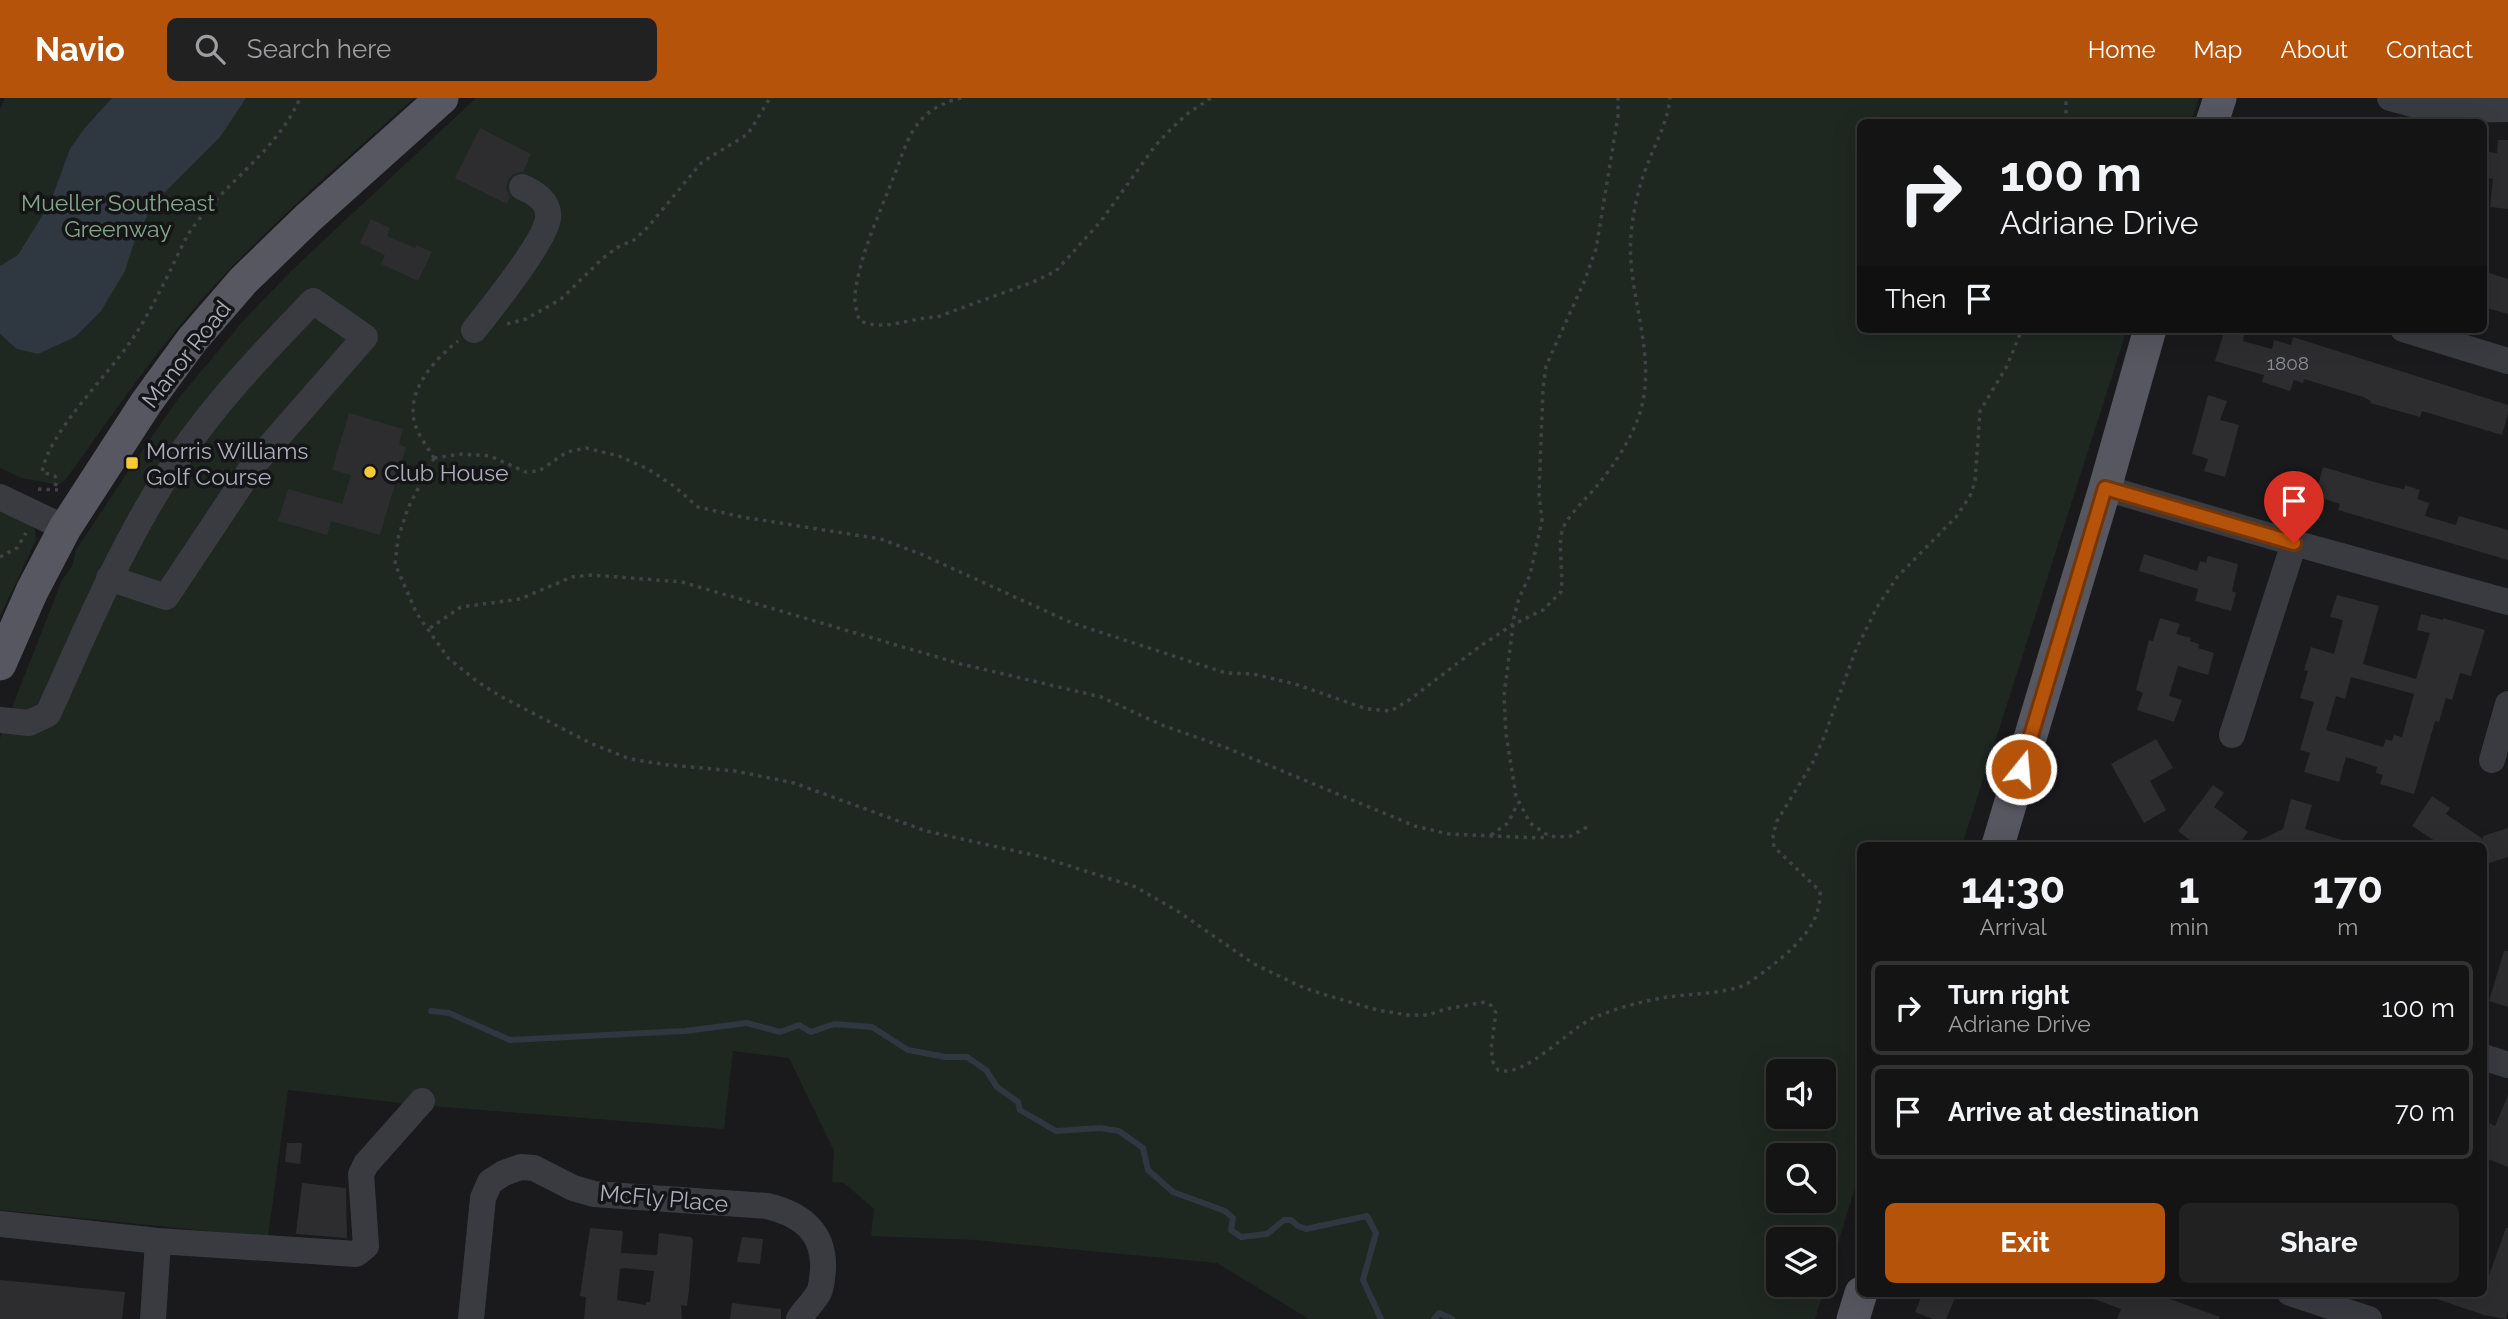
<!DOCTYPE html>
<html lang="en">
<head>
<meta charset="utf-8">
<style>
  :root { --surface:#141415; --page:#212122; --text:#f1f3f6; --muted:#9d9ea0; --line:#333334; --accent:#b45309 }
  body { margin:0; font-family:Raleway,sans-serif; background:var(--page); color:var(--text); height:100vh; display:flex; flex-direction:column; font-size:26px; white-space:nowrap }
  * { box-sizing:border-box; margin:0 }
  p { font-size:23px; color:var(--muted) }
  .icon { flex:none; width:38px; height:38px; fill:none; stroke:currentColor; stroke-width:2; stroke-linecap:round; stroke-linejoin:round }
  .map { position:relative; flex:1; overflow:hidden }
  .panel { position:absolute; left:1857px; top:744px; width:630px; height:455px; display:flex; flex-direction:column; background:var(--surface); border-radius:10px; box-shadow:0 7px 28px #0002,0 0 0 2px var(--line) }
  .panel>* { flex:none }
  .banner { position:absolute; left:1857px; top:21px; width:630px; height:214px; border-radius:10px; box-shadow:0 7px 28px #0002,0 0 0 2px var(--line); background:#141415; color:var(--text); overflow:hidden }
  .tools { position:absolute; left:1766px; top:961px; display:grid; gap:14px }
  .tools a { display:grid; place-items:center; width:70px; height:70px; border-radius:10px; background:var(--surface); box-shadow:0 7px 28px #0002,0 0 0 2px var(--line); font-size:35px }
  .pin { position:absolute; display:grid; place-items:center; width:60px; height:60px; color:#fff; margin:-72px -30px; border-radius:50% 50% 50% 0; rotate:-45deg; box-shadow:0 0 7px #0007 }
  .pin .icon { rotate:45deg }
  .me { position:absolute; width:77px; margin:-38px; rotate:17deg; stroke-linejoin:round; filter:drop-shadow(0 0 5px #0008) }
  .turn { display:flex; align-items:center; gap:24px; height:147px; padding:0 28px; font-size:32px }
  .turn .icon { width:91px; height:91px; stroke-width:2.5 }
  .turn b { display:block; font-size:49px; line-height:60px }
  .then { display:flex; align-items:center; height:66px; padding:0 28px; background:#0003; gap:14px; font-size:26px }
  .eta { display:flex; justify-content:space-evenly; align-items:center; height:119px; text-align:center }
  .eta b { font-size:42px; font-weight:700; line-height:49px }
  .button { display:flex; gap:14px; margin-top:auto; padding:14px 28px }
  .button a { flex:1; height:80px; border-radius:10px; background:var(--accent); color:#fff; font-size:28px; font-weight:700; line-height:80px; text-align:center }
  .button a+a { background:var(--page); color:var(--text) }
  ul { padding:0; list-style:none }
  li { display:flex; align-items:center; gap:21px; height:94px; margin:0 14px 10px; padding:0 14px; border:4px solid var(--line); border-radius:10px }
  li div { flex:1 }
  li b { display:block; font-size:26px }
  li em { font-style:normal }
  header { display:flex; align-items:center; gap:42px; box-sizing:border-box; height:98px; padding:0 35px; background:var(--accent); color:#fff }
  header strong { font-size:33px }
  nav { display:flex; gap:38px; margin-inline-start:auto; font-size:24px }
  .search { width:490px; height:63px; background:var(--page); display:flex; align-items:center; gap:18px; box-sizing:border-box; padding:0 24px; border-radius:10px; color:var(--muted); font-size:26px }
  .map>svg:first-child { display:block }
  .green { fill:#1f2721; fill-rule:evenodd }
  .water { fill:#2f3741 }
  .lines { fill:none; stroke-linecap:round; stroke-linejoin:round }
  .stream { stroke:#2f3741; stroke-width:6 }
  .building { fill:#2d2d30; fill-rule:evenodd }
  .path { stroke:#404248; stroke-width:3.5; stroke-dasharray:3.5 5; stroke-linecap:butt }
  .minor { stroke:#3a3b41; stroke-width:26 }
  .major { stroke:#565760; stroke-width:33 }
  .route-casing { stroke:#753606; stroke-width:18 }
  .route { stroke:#b45309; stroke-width:12 }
  .poi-dot { fill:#f7ca36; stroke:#151517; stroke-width:2.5 }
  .labels { text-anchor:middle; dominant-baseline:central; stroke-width:7; stroke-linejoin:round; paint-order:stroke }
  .number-label { font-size:19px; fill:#8c8e98 }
  .park-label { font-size:23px; fill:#82a788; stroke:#151517 }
  .street-label { font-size:23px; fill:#acafbc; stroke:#151517 }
  .poi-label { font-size:23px; fill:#acafbc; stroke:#151517; text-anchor:start }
</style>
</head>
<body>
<header>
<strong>Navio</strong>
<div class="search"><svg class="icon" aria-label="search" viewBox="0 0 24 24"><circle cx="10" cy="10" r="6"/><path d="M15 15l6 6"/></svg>Search here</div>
<nav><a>Home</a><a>Map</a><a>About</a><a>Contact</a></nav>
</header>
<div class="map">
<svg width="2508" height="1221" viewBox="0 0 2508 1221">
  <rect width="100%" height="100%" fill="#1a1a1c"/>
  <path class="green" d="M5,0H414C343,64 269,126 205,198C154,255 111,319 66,381L58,387L22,380L0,370V11Z
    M476,0H2199L2191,24H1860V231H2127L1962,747H1860V1073L1815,1221H1309L1217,1165L974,1142L871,1138L874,1111L844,1085L832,1084L834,1053L789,960L733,953L724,1031L419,1007L288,992L268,1139L0,1112V640L62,482L72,468L76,452L128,373L178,301L244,222L291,173ZM1778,973H1824V1018H1778ZM1778,1057H1824V1102H1778ZM1778,1141H1824V1186H1778Z
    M0,414L34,425L36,442L0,518Z"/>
  <path class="water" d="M112,0H246L220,39L154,105L136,139L125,173L101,213L75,239L38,256L17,251L0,236V168L18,157L50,105L70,51L84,31Z"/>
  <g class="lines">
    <path class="stream" d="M431,913L449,915L510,942L685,933L747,925L780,934L799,927L811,934L834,926L872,929L908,952L946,959H967L986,972L997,989L1018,1004L1020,1012L1056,1033L1100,1030L1119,1033L1143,1050L1148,1072L1173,1094L1225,1113L1233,1120L1231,1132L1241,1139L1267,1136L1284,1122H1291L1298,1128L1306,1131L1367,1118L1376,1135L1363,1182L1381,1221
      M1434,1221L1439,1215L1452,1221"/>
  </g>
  <path class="building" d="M480,30L531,56L523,74L513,76L508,82L506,91L510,99L507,106L455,80Z
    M2498,42H2508V111L2490,109L2493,81L2483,79V53L2497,55Z
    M371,121L390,130L387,138L415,150L416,147L432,154L418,183L381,166L385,157L360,145Z
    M2483,173L2508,181V216L2483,209Z
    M2225,231H2246L2243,243L2272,251L2274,242L2291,247L2293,239L2508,307V316L2502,337L2422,313L2420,319L2370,305L2371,303L2363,299L2304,281L2303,285L2294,282L2290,293L2262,284L2264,277L2215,263Z
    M2208,297L2227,303L2220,322L2239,327L2225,379L2204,373L2208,361L2192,356Z
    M349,315L403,331L399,346L406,349L380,437L331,423L327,437L278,423L288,391L342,406L351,377L332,372Z
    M2323,369L2385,387L2404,391L2405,387L2420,392L2417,401L2429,405L2425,418L2456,427L2459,418L2508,432V462L2338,412L2340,406L2315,398Z
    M2144,456L2197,473L2200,463L2206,465L2208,458L2238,466L2232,493L2236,495L2231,513L2195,503L2198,491L2139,473Z
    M2337,497L2379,508L2363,566L2416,581L2430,535L2417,532L2421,516L2443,522V520L2485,532L2471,578L2460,575L2452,602L2446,600L2439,624L2435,623L2414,696L2380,686L2383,677L2376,675L2377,669L2346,659L2339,684L2304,674L2310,655L2300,652L2314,604L2300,600L2308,573L2304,572L2311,549L2334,556L2343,522L2330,519ZM2351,579L2414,596L2402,639L2394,637L2392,643L2386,641L2383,649L2326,632L2336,598L2345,601Z
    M2160,520L2180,526L2176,536L2191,540L2190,543L2199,546L2198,550L2214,555L2208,577L2178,568L2169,598L2182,602L2174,624L2137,612L2143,595L2136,592L2149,542L2153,543Z
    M2156,641L2173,670L2150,683L2166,712L2144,725L2111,666Z
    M2213,687L2224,695L2214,709L2248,734L2238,747H2196L2178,733Z
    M2432,698L2450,710L2446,716L2483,741V738L2508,730V759L2483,767V747H2441L2412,728Z
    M2291,701L2312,707L2305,731L2346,743L2345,747H2250L2283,731Z
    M2504,853H2508V909L2489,903Z
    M2508,997V1069L2483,1059V1039L2489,1025L2495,1028Z
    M287,1045H302L300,1066L285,1064Z
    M302,1085L346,1090L347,1140L296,1136Z
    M590,1130L623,1133L621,1155L657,1157L659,1135L691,1139L693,1142L689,1192L687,1208L681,1207L682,1221H584L586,1199L580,1198ZM624,1170L654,1173L650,1204H646V1207L617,1202L620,1171Z
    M2506,1130H2508V1214L2506,1221L2484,1217L2428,1198V1195H2483V1184L2485,1178L2488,1180Z
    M742,1139L763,1141L760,1166L737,1164Z
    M0,1182L125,1194L122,1221H0Z
    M1923,1195H1957L1946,1221H1933L1915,1214Z
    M2083,1195H2153L2220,1219L2219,1221H2117L2121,1211L2083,1197Z
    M732,1205L781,1211V1221H730Z"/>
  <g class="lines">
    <path class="path" d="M961,0C943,4 927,13 916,28C905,44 900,64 892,83C878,119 860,157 855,196C854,204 857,214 859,222C882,235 912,219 937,219L1033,184L1056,173L1101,123L1155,48L1171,31L1187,16L1211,0
      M2066,24V0
      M507,226L526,221L561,201L603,160L618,149L634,142L648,129L702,64L748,36L770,0
      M434,360L408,410L398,440L395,466L417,516L449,561L478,584L500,598L590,645L630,661L668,667L735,673L794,685L926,733L1038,758L1136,789L1179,814L1254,866L1304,890L1326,897L1377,912L1408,917H1428L1446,911L1485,904L1492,908L1496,915L1491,951L1493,964L1498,972C1525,981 1569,930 1595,919C1617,910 1643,903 1667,899C1691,896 1719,896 1742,888C1751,884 1761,876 1769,870C1793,851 1822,827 1820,793L1774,749L1773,737L1777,723L1813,664L1824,639L1855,554L1877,509L1898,478L1956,419L1970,398L1975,384L1980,313L2007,268L2022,231
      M434,360L462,356L490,358L526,374L539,373L567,354L586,350L619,358L648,371L674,388L698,409L742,419L881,441L923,457L1072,525L1226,575L1253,576L1295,586L1367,611L1391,613L1409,602L1479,549L1512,527L1543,512L1561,494C1564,475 1557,446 1563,430C1570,415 1586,401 1596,389C1614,368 1634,337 1641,311C1657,253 1626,194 1631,137C1633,114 1638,91 1646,70C1655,45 1667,27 1670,0
      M434,360C428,350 418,337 415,326C405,293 435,261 458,243
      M55,388L57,383L55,378L42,374C49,334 107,278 131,243C146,221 158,197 170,173C176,161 182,147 189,135C222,86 276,55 300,0
      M38,391L58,392
      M0,459L17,450L26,435
      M430,530L461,509L520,501L572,479L592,477L682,484L961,566L1101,599L1162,627L1227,650L1415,728L1449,736L1539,740L1549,738
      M1587,729L1571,738L1558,739L1549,738L1530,725L1516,698L1506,636L1504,598L1514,519L1519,500L1530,477L1542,422L1539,396L1543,291L1546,268L1584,184L1596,151L1618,18V0
      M1491,737L1508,725L1518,705"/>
    <path class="minor" d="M2390,0L2434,12L2508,11
      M2403,231L2508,263
      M474,232C490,212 546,142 548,120C550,104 534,94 522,89
      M2105,390L2294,445L2508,504
      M0,399L65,430
      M0,622L29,625L48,616C85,534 120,450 169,374C209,311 261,257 313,203L365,239L255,365L166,499L109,480
      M2232,637L2294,445
      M2492,662L2508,606
      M2483,959L2508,967
      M0,1126L158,1143L356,1156L366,1148L361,1076L366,1066L422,1003
      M2290,1195L2369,1221
      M153,1221L158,1143
      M471,1221L483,1100L490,1084L504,1075L521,1069L534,1070L573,1090L594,1096L767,1108C801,1116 825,1134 823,1172C822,1179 822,1188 819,1194C814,1204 804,1212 799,1221"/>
    <path class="major" d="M2212,24L2220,0
      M0,566L32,493L65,430L146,305L192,242L243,183L308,120L442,0
      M1998,747L2105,390L2150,231
      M1853,1221L1861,1195"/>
  </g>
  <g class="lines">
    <defs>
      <path id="route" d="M2021,671L2105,390L2294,445"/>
    </defs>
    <use href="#route" class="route-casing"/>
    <use href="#route" class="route"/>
  </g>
  <g class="poi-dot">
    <rect x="125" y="358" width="14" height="14" rx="3.5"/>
    <circle cx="370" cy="374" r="7"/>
  </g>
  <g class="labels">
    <g class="number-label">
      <text x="2288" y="265">1808</text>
    </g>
    <g class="park-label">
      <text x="118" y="104">Mueller Southeast<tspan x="118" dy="26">Greenway</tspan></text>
    </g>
    <g class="street-label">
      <text transform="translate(186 256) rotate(-52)">Manor Road</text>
      <text transform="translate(664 1100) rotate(5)">McFly Place</text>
    </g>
    <g class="poi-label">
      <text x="146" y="352">Morris Williams<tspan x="146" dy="26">Golf Course</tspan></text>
      <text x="384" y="374">Club House</text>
    </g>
  </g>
</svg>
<div class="tools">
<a><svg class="icon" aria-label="sound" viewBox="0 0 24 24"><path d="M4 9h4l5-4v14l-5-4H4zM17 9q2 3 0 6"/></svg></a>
<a><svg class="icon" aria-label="search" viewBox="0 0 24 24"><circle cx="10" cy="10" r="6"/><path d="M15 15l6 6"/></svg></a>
<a><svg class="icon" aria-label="layers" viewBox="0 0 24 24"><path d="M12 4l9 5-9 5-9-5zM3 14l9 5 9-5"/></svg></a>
</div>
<div class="pin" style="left:2294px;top:445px;background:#d93025"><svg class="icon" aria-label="arrive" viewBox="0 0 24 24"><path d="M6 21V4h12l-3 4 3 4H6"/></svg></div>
<svg class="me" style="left:2021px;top:671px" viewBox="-20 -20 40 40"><circle r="17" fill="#b45309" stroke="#fff" stroke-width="3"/><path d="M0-11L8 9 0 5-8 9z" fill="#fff"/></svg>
<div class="banner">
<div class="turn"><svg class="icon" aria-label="right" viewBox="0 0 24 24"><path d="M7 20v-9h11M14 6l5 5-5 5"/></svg><div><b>100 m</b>Adriane Drive</div></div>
<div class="then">Then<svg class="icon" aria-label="arrive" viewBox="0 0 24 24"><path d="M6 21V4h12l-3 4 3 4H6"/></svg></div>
</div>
<section class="panel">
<div class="eta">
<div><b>14:30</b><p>Arrival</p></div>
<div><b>1</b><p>min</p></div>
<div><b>170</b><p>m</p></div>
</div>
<ul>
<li><svg class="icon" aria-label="right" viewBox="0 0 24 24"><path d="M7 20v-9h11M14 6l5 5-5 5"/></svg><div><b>Turn right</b><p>Adriane Drive</p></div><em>100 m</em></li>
<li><svg class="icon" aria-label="arrive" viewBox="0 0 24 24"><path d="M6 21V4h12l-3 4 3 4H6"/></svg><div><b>Arrive at destination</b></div><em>70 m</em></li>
</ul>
<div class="button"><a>Exit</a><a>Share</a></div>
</section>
</div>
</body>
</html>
